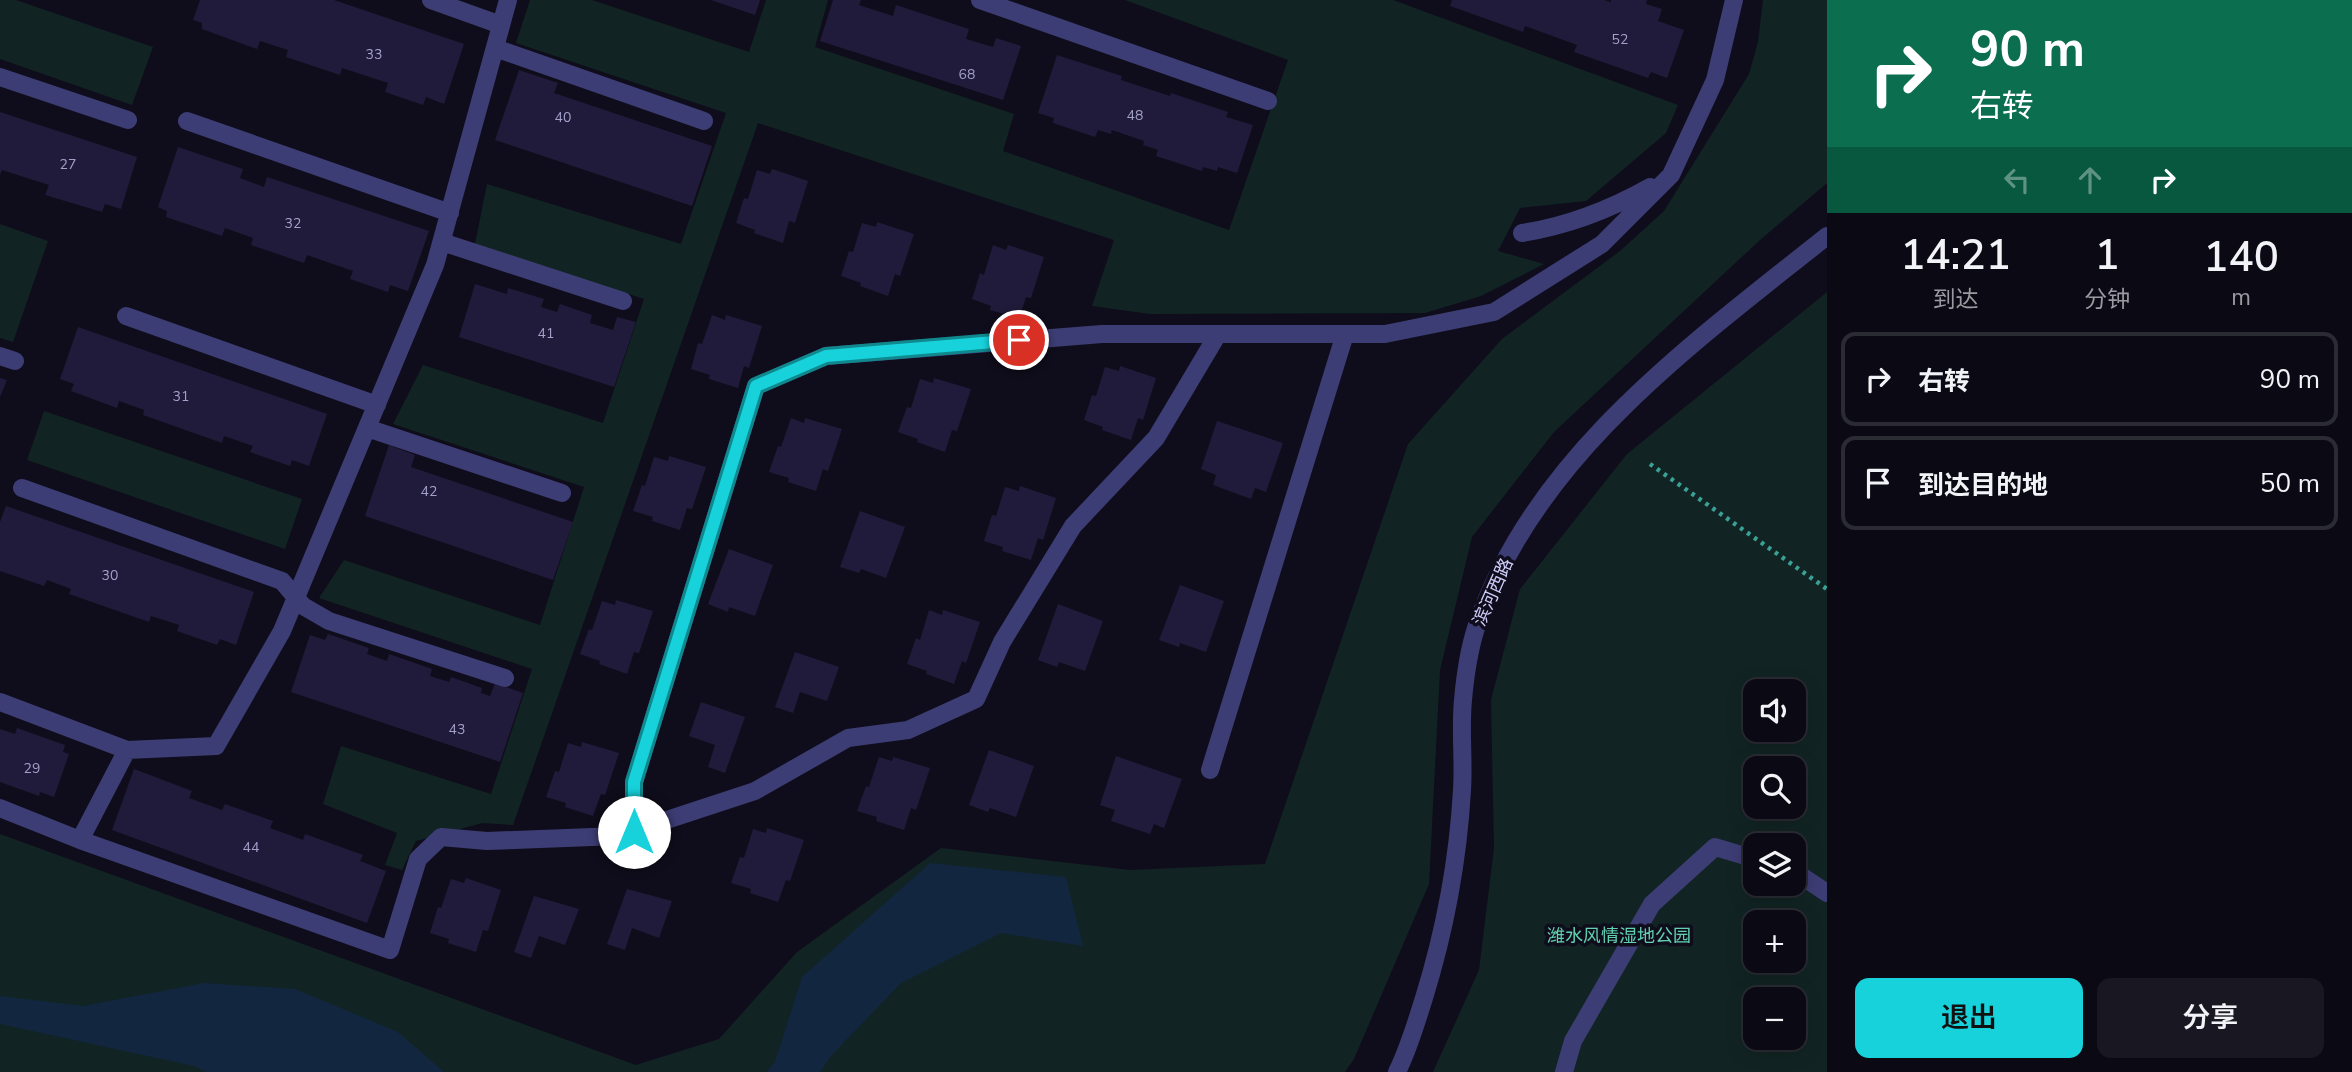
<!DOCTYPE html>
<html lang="zh">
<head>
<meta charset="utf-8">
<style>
  :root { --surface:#0b0a14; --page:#191822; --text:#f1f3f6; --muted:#9a9aa0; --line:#2b2b34; --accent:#17d1db }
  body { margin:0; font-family:"Nunito Sans","Noto Sans SC",sans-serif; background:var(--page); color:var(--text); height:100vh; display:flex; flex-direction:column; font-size:26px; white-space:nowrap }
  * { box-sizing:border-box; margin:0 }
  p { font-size:23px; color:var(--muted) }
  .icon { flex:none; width:38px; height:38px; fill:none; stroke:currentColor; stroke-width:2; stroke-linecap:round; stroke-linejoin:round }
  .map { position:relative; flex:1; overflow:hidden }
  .sheet { display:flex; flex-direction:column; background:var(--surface); width:525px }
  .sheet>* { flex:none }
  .hud { background:#0b6e4f; color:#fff; overflow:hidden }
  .controls { position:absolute; left:1743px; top:679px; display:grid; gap:14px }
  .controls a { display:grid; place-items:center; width:63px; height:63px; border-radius:14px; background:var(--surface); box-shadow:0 4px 18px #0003,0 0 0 2px var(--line); font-size:35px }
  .pin { position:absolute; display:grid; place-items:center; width:60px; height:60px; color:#fff; margin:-30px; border:4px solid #fff; border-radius:50%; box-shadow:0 2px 7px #0007 }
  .me { position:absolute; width:77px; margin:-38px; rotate:0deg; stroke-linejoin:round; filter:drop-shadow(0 0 5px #0008) }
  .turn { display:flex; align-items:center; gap:24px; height:147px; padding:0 28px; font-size:32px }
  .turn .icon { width:91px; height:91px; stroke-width:2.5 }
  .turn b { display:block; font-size:49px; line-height:60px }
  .lanes { display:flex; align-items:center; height:66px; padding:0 28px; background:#0003; justify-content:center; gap:35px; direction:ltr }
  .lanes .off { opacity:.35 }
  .eta { display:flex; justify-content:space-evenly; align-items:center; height:119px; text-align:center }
  .eta b { font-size:42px; font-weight:600; line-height:49px }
  .cta { display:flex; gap:14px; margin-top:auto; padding:14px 28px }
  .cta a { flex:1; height:80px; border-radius:14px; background:var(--accent); color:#111; font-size:28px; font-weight:600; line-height:80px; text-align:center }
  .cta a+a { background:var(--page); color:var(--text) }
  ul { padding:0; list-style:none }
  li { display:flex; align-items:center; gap:21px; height:94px; margin:0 14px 10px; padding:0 14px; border:4px solid var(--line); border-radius:14px }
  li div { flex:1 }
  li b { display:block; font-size:26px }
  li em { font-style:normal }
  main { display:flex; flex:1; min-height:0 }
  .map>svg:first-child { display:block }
  .green { fill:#112423; fill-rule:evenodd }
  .water { fill:#12263f }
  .building { fill:#201b3a }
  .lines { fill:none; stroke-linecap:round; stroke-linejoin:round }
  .path { stroke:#39a196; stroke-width:4.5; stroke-dasharray:3.5 5; stroke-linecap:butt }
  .service { stroke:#3d3d75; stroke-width:18 }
  .pedestrian { stroke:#3d3d75; stroke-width:18 }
  .tertiary { stroke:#3d3d75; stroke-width:18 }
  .route-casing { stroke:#0f888e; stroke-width:18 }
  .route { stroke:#17d1db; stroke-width:12 }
  .labels { text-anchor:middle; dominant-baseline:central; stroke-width:7; stroke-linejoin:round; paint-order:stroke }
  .number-label { font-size:14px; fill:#a3a0ca }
  .street-label { font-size:18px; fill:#cfccfa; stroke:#0f0d1b }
  .park-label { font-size:18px; fill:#61d1b0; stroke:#0f0d1b }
</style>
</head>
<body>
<main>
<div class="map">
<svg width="1827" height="1072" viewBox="0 0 1827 1072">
  <rect width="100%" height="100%" fill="#0f0d1b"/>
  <path class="green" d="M0,0H16L153,47L132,105L0,59Z
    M530,0H592L749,52L766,0H828L815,47L1014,114L1003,151L1229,230L1288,60L1125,0H1393L1678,105L1666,133L1586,201L1520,208L1498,251L1544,264L1481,296L1425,313L1150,314L1092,306L1114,240L758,123L513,825L482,823L416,841L402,870L385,865L397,833L323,804L341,746L491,794L532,669L319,598L344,560L540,625L584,487L393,424L423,365L603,423L644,299L475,244L487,184L681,244L726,113L516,43Z
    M1763,0H1827V183L1760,240L1554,432L1472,537L1440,670L1429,884L1354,1059L1345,1072H0V834L636,1065L719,1039L797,952L941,848L1130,870L1265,864L1408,444L1502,339L1620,251L1664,211L1749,74L1758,42Z
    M0,224L48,241L13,342L0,338Z
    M1827,292V1072H1433L1479,970L1494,848L1491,700L1520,589L1627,454ZM1755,691H1794V730H1755ZM1755,768H1794V807H1755ZM1755,845H1794V884H1755ZM1755,922H1794V961H1755ZM1755,999H1794V1038H1755Z
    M44,411L302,499L285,549L27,460Z"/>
  <path class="water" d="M930,863L1066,877L1083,946L1001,933L901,983L830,1057L820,1072H766L775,1062L802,977Z
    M204,983L295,989L398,1032L444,1072H206L194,1066L0,1024V996L83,1006Z"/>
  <path class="building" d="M200,0H334L464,44L444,104L426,97L423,105L385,92L388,83L342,68L340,75L286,57L288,50L260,41L257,49L202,29V23L193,20Z
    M711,0H760L755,15Z
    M833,0H861L859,5L893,16L896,5L969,29L966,39L993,47L996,38L1021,46L1003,100L820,41Z
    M1452,0H1604L1611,2V0H1647L1646,4L1662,9L1658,21L1684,30L1667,78L1651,72L1648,78L1574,52L1577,45L1525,26L1523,32L1450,6Z
    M1057,55L1122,76L1121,80L1170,96L1171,93L1228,112L1226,117L1253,125L1237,173L1218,167L1217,171L1203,167L1202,171L1156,156L1158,150L1143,145L1144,141L1112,130L1111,134L1098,130L1095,137L1053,123L1054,118L1038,113Z
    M519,70L558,83L554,93L712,146L692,206L495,140Z
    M0,112L137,157L121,209L105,204L102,212L45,195L49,185L2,170L0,175Z
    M178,147L243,169L240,178L264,187L267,177L429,231L408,291L390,285L388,292L350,279L353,271L307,255L304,263L251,245L253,238L225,228L222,236L166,217L167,211L158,207Z
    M772,169L808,181L795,223L789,221L783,243L754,233L755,230L736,223L744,198L748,199L757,170L770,174Z
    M877,222L914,234L900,276L895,274L888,296L860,286L861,283L841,276L849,251L853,252L862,223L876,227Z
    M993,245L1006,250L1008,245L1044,257L1031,298L1026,297L1019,318L990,310L991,306L972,299L980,273L984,275Z
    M475,284L507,294L508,288L544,299L541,307L557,312L560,304L592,315L590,323L613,330L617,317L636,322L614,387L459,337Z
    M712,315L725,320L726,315L762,326L749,368L744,366L738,388L709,379L710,375L691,369L698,343L702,344Z
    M78,327L327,414L309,466L292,460L290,466L250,452L253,446L224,436L222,443L143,415L144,410L119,401L117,408L71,391L74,384L60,379Z
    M1120,366L1156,378L1143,420L1138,418L1131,440L1102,430L1103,427L1084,420L1092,395L1096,396L1105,367L1119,371Z
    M0,378L7,380L0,397Z
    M934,378L971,389L957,431L952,430L945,452L917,442L918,439L898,432L907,407L911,408L920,379L933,383Z
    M791,418L804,423L805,418L842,429L828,471L823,469L816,491L788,482L789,478L769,472L778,446L781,447Z
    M1217,421L1283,443L1266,492L1255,488L1251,499L1213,485L1216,475L1201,469Z
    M389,445L415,455L411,467L573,522L553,580L365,516Z
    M669,456L706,467L692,509L687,508L680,530L652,521L653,517L633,511L642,485L645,486L654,457L668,461Z
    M1020,486L1056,498L1043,540L1038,538L1031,560L1002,551L1003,547L984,541L992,515L996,516L1005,487L1019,491Z
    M6,506L254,592L236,645L220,639L217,645L177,631L179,625L151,616L149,622L69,594L71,589L47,580L44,586L0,571V522Z
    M860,511L905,527L886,578L861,569L859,573L840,567Z
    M729,549L773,565L755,616L729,607L728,612L708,604Z
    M1180,585L1224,601L1206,652L1180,643L1179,647L1159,640Z
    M616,600L653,611L639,653L634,652L627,674L599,664L600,661L580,654L589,629L592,630L602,601L615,605Z
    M1058,604L1103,621L1085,671L1059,662L1057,667L1038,660Z
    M929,610L942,615L943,610L980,622L966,663L962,661L954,684L926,674L927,671L907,664L916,638L920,640Z
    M328,634L369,648L367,654L387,661L389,654L432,669L430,676L449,682L451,677L482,688L481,693L490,696L495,683L523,693L500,762L291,692L310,635L325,640Z
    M795,652L839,667L827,701L800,692L793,713L775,707Z
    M701,702L745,717L725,773L708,767L715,745L689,736Z
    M17,728L65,745L63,752L69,754L54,797L40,792L39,796L0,782V729L15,734Z
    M582,742L619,753L605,795L601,794L593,816L565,807L566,803L546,797L555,771L559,772L568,743L581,747Z
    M989,750L1034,766L1016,817L990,808L988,812L969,805Z
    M1116,756L1182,779L1164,828L1154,824L1150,834L1111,821L1115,810L1100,805Z
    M879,757L892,761L893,757L930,768L916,810L911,808L904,830L876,821L877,817L857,811L866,786L869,787Z
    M134,769L192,791L189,798L222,810L225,804L273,821L270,828L303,840L305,834L363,855L360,861L386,871L367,923L112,830Z
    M767,828L804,840L790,881L786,880L778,902L750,893L751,889L731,883L740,857L744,858L753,829L766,833Z
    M466,878L501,890L488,931L483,930L476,952L448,943L449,939L430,933L438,907L441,908L451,879L464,883Z
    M627,889L672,901L659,938L632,928L625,950L607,944Z
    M534,896L579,909L565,945L539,936L531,958L514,952Z"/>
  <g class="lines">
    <path class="path" d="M1650,464L1827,589"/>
    <path class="service" d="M431,0L501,25
      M980,0L1268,101
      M495,48L704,121
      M0,77L128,120
      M187,121L450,213
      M1522,233C1567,226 1609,210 1650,187
      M442,242L623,301
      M126,316L377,405
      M0,356L15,361
      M367,428L562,493
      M22,488L282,581L303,606L329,621L505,678
      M0,702L127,750
      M1210,770L1345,334
      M0,808L80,840L390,950L418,859L441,837L487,841L618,836L755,791L848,738L908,730L976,699L1002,642L1073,526L1156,438L1218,334
      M634,832V782L756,386L826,356L1102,334H1385L1494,312L1602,244L1671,175L1715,80L1734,0
      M80,840L127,750L216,746L282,631L435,265L508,0"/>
    <path class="pedestrian" d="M1794,871L1827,893
      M1564,1072L1573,1041L1652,904L1715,847L1755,859"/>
    <path class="tertiary" d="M1397,1072C1409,1048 1416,1023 1424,998C1445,930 1458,861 1462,790C1464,761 1460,730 1463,700C1465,677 1469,650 1476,628C1532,458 1693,343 1827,236"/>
  </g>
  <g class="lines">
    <defs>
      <path id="route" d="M634,832V782L756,386L826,356L1019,340"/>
    </defs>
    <use href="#route" class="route-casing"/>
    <use href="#route" class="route"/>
  </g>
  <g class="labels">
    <g class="number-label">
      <text x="1620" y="39">52</text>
      <text x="374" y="54">33</text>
      <text x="967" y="74">68</text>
      <text x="1135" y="115">48</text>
      <text x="563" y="117">40</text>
      <text x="68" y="164">27</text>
      <text x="293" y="223">32</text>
      <text x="546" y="333">41</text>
      <text x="181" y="396">31</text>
      <text x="429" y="491">42</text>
      <text x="110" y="575">30</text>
      <text x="457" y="729">43</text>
      <text x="32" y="768">29</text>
      <text x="251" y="847">44</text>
    </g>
    <g class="street-label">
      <text transform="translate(1493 592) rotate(-66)">滨河西路</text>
    </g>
    <g class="park-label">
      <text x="1619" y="936">潍水风情湿地公园</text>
    </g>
  </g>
</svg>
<div class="controls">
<a><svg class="icon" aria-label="sound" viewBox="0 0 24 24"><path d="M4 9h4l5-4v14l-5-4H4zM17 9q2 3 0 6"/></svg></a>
<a><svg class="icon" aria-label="search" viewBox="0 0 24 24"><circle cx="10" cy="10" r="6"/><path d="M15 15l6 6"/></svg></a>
<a><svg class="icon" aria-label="layers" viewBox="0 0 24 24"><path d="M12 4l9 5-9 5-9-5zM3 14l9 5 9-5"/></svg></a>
<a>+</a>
<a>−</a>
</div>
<div class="pin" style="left:1019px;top:340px;background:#d93025"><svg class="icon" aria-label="arrive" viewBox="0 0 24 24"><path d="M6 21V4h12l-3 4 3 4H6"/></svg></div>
<svg class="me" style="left:634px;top:832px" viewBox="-20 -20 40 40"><circle r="19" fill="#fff"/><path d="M0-13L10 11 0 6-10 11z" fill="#17d1db"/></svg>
</div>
<section class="sheet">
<div class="hud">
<div class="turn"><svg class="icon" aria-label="right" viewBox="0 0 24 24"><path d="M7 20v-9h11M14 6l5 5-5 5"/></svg><div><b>90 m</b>右转</div></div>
<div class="lanes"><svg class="icon off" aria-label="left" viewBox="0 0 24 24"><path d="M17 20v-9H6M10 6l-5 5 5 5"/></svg><svg class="icon off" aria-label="ahead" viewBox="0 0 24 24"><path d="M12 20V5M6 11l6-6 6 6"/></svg><svg class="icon" aria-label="right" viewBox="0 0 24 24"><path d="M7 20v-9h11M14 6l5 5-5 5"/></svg></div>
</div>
<div class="eta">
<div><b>14:21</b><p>到达</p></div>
<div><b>1</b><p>分钟</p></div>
<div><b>140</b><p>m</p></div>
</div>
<ul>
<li><svg class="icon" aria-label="right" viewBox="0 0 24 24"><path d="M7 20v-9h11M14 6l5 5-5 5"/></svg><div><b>右转</b></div><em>90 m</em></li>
<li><svg class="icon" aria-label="arrive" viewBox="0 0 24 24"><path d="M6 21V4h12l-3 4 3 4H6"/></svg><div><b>到达目的地</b></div><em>50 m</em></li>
</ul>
<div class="cta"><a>退出</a><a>分享</a></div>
</section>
</main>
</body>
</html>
